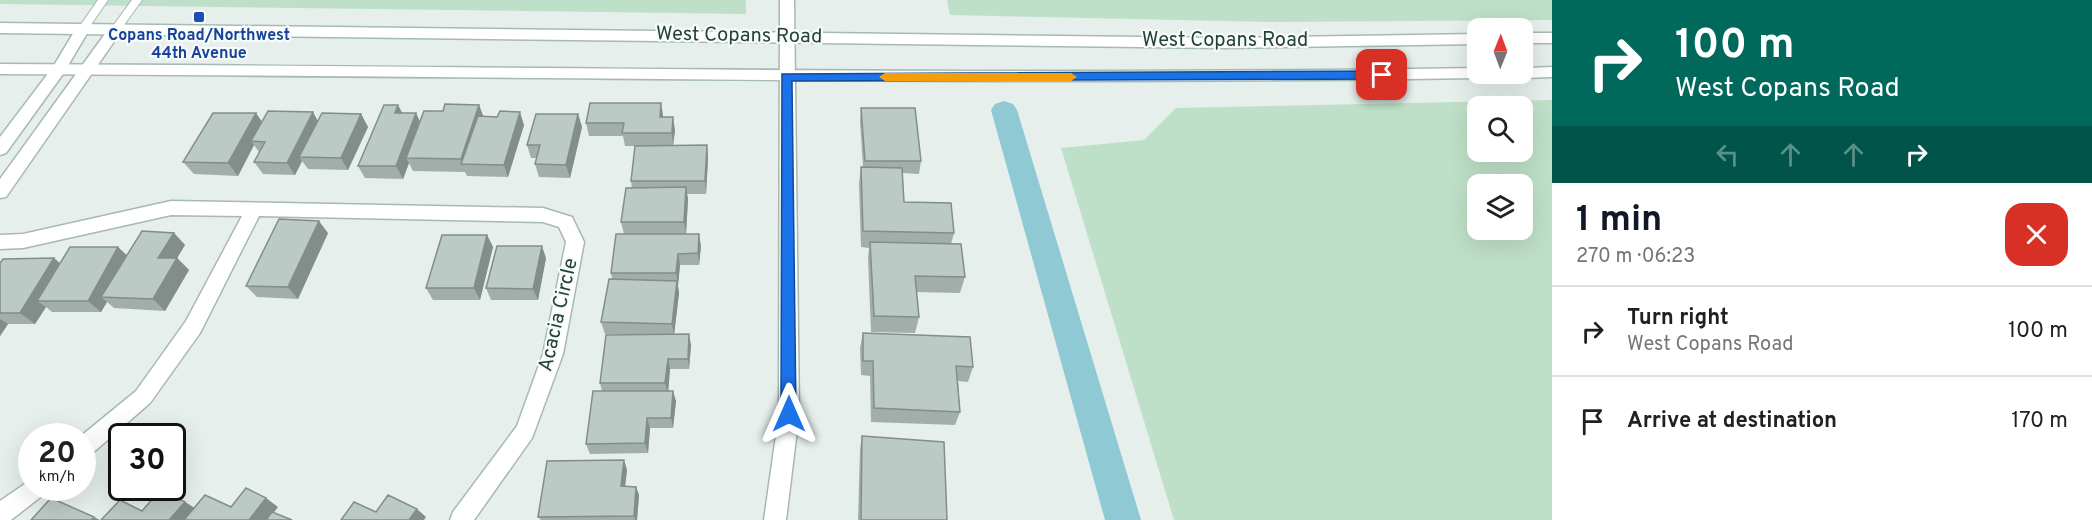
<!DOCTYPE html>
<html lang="en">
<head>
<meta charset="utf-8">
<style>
  :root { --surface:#fff; --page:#f2f2f2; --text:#202124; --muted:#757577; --line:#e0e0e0; --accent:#111827 }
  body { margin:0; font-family:Overpass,sans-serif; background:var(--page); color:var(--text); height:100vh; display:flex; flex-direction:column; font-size:22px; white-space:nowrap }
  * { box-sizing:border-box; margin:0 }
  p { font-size:20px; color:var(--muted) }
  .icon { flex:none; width:33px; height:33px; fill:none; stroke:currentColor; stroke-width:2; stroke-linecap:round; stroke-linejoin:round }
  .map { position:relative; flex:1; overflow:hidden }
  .drawer { display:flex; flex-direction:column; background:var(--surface); width:540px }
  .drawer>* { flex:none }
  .banner { background:#00695c; color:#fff; overflow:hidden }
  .needle { width:39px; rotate:1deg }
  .tools { position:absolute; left:1467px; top:18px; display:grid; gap:12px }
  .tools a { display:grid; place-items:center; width:66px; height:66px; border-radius:12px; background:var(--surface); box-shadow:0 6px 24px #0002; font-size:30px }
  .speed { position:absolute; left:18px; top:423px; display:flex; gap:12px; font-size:30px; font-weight:700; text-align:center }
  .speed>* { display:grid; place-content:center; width:78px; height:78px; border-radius:50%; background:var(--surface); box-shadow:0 6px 24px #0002; line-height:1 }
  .speed small { font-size:15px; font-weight:400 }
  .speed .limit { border:3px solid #111; border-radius:9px; background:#fff; color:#111 }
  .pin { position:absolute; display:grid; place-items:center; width:51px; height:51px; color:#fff; margin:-26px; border-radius:12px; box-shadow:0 3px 9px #0006 }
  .me { position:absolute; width:66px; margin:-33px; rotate:0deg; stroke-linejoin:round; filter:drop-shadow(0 0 4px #0008) }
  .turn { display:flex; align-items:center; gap:21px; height:126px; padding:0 24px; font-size:27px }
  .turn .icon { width:78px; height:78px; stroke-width:2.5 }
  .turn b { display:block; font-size:42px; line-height:51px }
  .lanes { display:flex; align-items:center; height:57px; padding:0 24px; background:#0003; justify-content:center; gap:30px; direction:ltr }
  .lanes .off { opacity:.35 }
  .round { display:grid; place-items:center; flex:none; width:63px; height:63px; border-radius:18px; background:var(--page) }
  .summary { display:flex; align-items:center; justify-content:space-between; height:102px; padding:0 24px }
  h1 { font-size:36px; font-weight:700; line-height:45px; color:var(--accent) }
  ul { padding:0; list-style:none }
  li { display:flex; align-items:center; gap:18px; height:90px; padding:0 24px; border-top:2px solid var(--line) }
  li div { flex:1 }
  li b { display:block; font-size:22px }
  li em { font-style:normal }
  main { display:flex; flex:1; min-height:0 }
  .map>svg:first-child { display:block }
  .green { fill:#bfe0c8; fill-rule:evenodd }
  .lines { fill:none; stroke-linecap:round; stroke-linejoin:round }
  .canal { fill:#8ec9d4; fill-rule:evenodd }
  .service-casing { stroke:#a8b8b2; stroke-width:2 }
  .minor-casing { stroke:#a8b8b2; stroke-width:3 }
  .secondary-casing { stroke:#a4bbb3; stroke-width:3 }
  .service { fill:#fff; fill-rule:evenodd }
  .minor { fill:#fff; fill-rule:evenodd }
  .secondary { fill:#fff; fill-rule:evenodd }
  .wall { fill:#a1aea9 }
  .shaded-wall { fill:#838d89 }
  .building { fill:#bbcac4; stroke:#838d89; stroke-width:1.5 }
  .route { fill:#1a73e8; stroke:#114b97; stroke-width:1.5 }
  .slow { fill:#f59e0b }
  .transit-dot { fill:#1a4fb4; stroke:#f7fbf9; stroke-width:2 }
  .labels { text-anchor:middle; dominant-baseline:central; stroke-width:4.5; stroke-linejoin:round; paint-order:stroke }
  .far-transit-label { font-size:16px; font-weight:bold; fill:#164399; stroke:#f7fbf9 }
  .street-label { font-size:20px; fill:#24423a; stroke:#f7fbf9 }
</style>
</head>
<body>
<main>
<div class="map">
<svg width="1552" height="520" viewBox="0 0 1552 520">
  <rect width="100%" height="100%" fill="#e6efeb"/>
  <path class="green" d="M0,0H746V14L0,4Z
    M947,0H1552V20L1271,22L950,15Z
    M1552,100V520H1174L1061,148L1144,140L1176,108ZM1478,106H1522V152H1478ZM1522,184V230H1478V184Z"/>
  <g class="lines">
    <path class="canal" d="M1004,101L1013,104L1017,110L1141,520H1105L991,110L995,104Z"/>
    <defs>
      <path id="service" d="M98,0H108L86,32H78L77,30Z
        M132,0H142L119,32H111L110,30Z"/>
      <path id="minor" d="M780,0H794L799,414L786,520H764L779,414Z
        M82,25L89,30L63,74L6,153L0,155V137L53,67L77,27Z
        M115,25L122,30L120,33L6,197L0,198V179L110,27Z
        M171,201L543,208L572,217L584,242L563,354L532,438L474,520H450L453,512L517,426L543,354L566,242L559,227L543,222L259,216L200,333L150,403L89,456L82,459L81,436L136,391L186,321L242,216L171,215L23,248L0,249V235L23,234Z
        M32,479V488H46L43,495L11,520H0V501Z"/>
      <path id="secondary" d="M0,23L1225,38L1478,34V44L1225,48L0,33Z
        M1522,33H1552V43H1522Z
        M0,64C493,66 985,76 1478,68V74H1485L1478,78C985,86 493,76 0,74Z
        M1552,67V77L1522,78L1515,74H1522V68Z"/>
    </defs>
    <use href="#service" class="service-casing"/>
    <use href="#minor" class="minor-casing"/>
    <use href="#secondary" class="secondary-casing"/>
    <use href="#service" class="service"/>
    <use href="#minor" class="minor"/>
    <use href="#secondary" class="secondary"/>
  </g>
  <path class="wall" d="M479,105L483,117L524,125L508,177L467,176L465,172L413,171L409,163L403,179L365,178L358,166L402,113L420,122L443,111Z
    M861,108L921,161L919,174L902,173L904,202L954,233L951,244L965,277L960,293L916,292L919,317L915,333L871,332L868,259L869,248L861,247L859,184L861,167H863L860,121Z
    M361,114L368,127L348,170L308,169L302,161L295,175L263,174L254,162L259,152L254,145L238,176L194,174L183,162L262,122L318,120Z
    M578,114L582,127L570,178L539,177L535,164L537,158H531L527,145Z
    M663,115V117L675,130L673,145H707L708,158L706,194H687L688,199L686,234L701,246L699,265H680L678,285L679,293L674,334L691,345L689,369H670L668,391L676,401L673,428H650L648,453L590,454L586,444L602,391L600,383L635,334H605L601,322L612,279L611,273L624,234L621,222L632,188L631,181L635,146H625L623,136H589L586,123Z
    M174,233L185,245L177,258L189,270L165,311L114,308L107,302L101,312H52L46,307L35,324H8L0,336V263L60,264L127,255Z
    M328,233L298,299L257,297L246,286Z
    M487,235L493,247L480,300H433L426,288Z
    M546,258L538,300H491L486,288Z
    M863,333L973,367L968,382L958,381L960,412L955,425L871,422L870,376L861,375L860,348Z
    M862,436L947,520H858L860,449Z
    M624,460L627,470L625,486L636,487L639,495L637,520H541L538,517Z"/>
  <path class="shaded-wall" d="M661,103L663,115L662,130L660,117Z
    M398,105L405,118L395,113Z
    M479,105L484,118L463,164L461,159Z
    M313,112L320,125L299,157L302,161L295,175L287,163Z
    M520,112L524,125L508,177L504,165Z
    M256,113L265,126L251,141L254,145L238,176L228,163Z
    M416,113L422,126L406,158L409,163L403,179L396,166Z
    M361,114L368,127L348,170L341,158Z
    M578,114L582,127L570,178L566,165Z
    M673,117L675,130L673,146L672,133Z
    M707,145L708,158L706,194L705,181Z
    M686,187L688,199L686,234L684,222Z
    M319,221L328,233L298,299L288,287Z
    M174,233L185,245L177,258L189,270L165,311L153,299L158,258Z
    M699,234L701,246L699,265L698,253Z
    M487,235L493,247L480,300L474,288Z
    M542,246L546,258L538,300L533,289Z
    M118,247L131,259L101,297L107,302L101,312L88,301Z
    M678,254L680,265L678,285L676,273Z
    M54,258L68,270L37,301L46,307L35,324L20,313Z
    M677,281L679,293L674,336L672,324Z
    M0,319L8,324L0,336Z
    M689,334L691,345L689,369L688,359Z
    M668,359L670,369L668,394L665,383Z
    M673,391L676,401L673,428L671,418Z
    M647,418L650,428L648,453L645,443Z
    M624,460L627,470L624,495L621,486Z
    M636,487L639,495L637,520H635L634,516Z
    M266,498L278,507L268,520H249Z
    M185,502L198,510L190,520H169Z
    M417,509L426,517L424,520H409Z
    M94,517L100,520H91Z"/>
  <path class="building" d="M590,103H661L660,117H673L672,133H622L624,123H586Z
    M445,104L479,105L461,159L406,158L424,111H443Z
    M384,105H398L395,113H416L396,166H358Z
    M861,108H915L921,161H865Z
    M268,111L313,112L287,163L254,162L265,142L251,141Z
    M500,111L520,112L504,165L461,164L478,116L497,117Z
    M213,113H256L228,163L183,162Z
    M322,113L361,114L341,158L299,157Z
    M536,114H578L566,165L535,164L540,145H527Z
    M707,145L705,181H631L635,146Z
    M861,167L902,168L904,202L951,203L954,233L863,231Z
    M686,187L684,222H621L626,188Z
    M279,219L319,221L288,287L246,286Z
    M142,231L174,233L158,258H177L153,299L101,297Z
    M616,234H699L698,253L678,254L676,273H611Z
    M442,235H487L474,288H426Z
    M870,242L961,244L965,277L915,276L919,317L874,316Z
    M497,246H542L533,289L486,288Z
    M70,247H118L88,301H37Z
    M54,258L20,313H0V263L3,259Z
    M609,279L677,281L672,324L601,322Z
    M863,333L970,337L973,367L956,366L960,412L874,408L873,361H863Z
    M689,334L688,359H668L665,383H600L606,335Z
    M593,391H673L671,418H647L645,443L586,444Z
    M862,436L944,442L947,520H861Z
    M624,460L621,486L636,487L634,516L538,517L547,461Z
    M246,488L266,498L249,520H184L205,495L231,507Z
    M161,489L185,502L169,520H101L120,500L142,511Z
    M388,495L417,509L409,520H341L354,502L376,512Z
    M51,498L94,517L91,520H31Z
    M272,512L292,520H266Z"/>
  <path class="route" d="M1382,71L1388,75L1382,79L792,81L796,414L794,419L789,421L783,419L781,414L782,74Z"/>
  <path class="slow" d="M885,73H1071L1077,77L1071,81H885L879,77Z"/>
  <rect class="transit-dot" x="193" y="11" width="12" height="12" rx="3"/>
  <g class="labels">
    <g class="far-transit-label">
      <text x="199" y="36">Copans Road/Northwest<tspan x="199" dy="18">44th Avenue</tspan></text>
    </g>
    <g class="street-label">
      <text transform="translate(739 36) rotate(1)">West Copans Road</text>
      <text x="1225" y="41">West Copans Road</text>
      <text transform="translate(559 315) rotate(-77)">Acacia Circle</text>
    </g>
  </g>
</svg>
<div class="tools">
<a><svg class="needle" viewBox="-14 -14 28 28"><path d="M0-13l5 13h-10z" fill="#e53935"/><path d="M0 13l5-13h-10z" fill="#757577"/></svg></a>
<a><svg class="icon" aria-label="search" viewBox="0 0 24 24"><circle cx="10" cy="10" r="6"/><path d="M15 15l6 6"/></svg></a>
<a><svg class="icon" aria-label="layers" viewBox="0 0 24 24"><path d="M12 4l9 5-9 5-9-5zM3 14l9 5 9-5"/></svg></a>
</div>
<div class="speed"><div>20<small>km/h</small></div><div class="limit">30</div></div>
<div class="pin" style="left:1382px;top:75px;background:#d93025"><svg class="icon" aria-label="arrive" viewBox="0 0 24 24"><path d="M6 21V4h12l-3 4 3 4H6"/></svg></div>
<svg class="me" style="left:789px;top:414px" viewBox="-20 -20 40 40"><path d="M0-17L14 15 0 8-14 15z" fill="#1a73e8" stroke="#fff" stroke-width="4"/></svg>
</div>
<section class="drawer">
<div class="banner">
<div class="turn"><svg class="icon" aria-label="right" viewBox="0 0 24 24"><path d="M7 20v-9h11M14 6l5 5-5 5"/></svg><div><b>100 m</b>West Copans Road</div></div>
<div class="lanes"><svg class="icon off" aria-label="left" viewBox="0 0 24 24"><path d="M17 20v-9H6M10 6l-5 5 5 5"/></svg><svg class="icon off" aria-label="ahead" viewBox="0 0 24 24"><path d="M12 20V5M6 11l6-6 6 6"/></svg><svg class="icon off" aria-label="ahead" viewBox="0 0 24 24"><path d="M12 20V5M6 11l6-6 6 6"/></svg><svg class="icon" aria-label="right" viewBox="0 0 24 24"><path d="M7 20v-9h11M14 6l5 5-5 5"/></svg></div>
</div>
<div class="summary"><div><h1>1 min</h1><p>270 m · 06:23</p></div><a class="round" style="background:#d93025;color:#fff"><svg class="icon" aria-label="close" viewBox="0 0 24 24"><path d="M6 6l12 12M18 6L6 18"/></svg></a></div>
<ul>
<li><svg class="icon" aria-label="right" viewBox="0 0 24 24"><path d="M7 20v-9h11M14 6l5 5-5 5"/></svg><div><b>Turn right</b><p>West Copans Road</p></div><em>100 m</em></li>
<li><svg class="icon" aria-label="arrive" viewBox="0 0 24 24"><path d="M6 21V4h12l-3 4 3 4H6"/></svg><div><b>Arrive at destination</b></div><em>170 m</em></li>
</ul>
</section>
</main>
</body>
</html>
